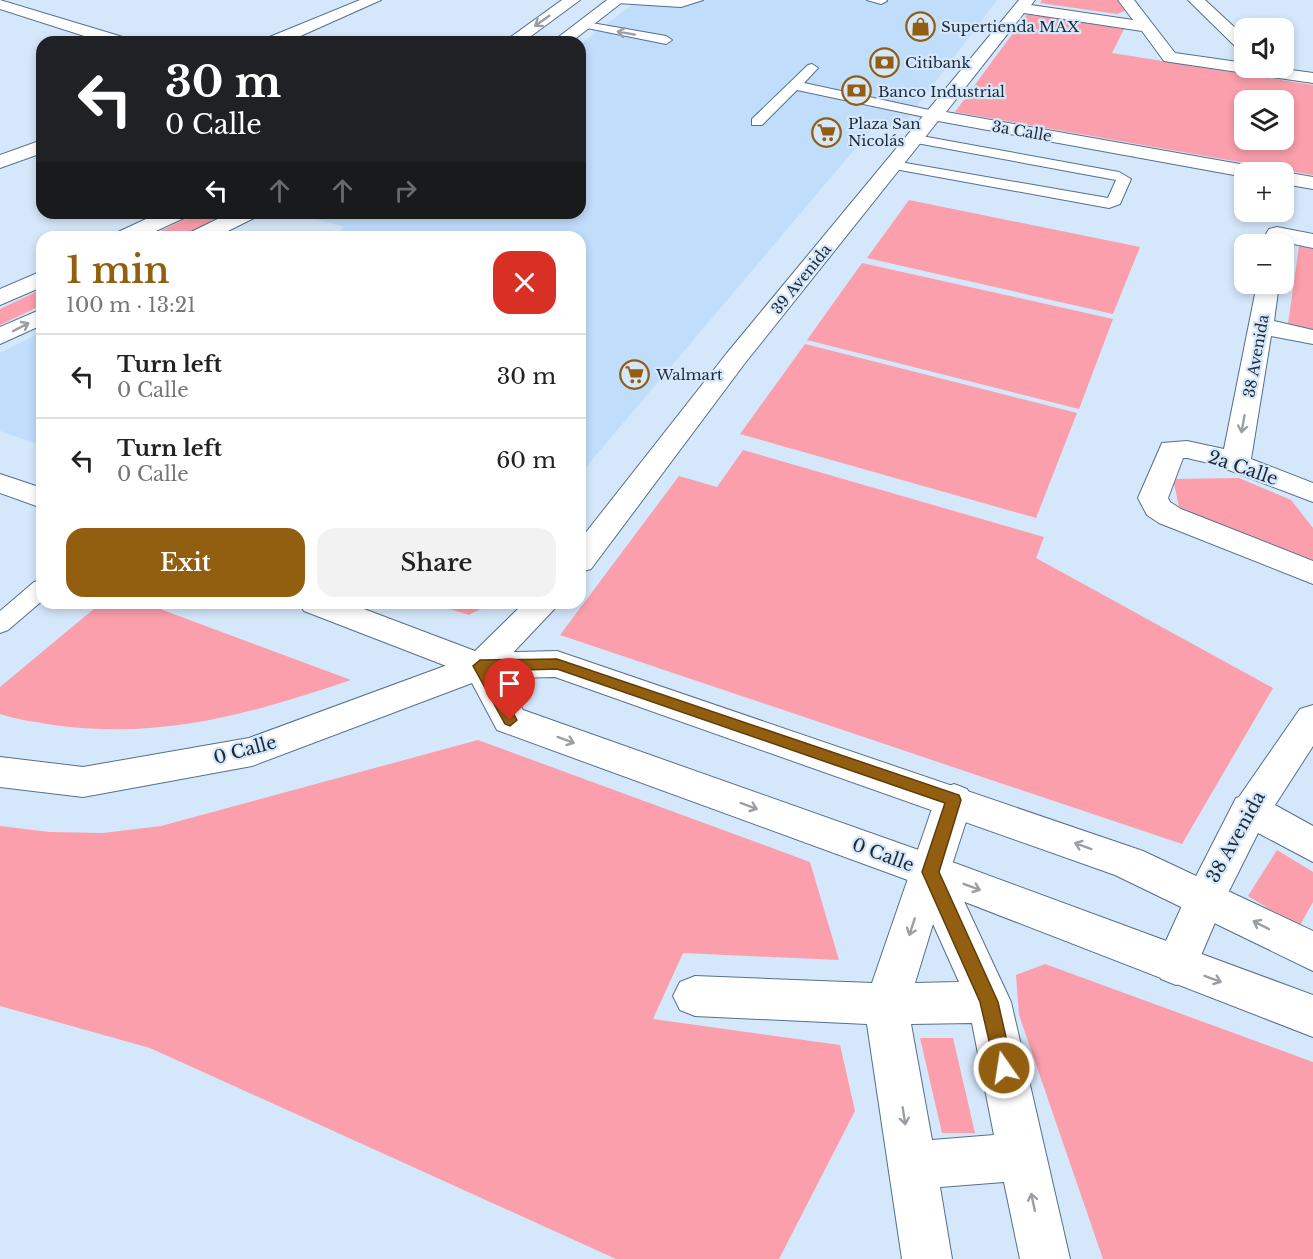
<!DOCTYPE html>
<html lang="en">
<head>
<meta charset="utf-8">
<style>
  :root { --surface:#fff; --page:#f2f2f2; --text:#222; --muted:#767676; --line:#e0e0e0; --accent:#925e10 }
  body { margin:0; font-family:"Libre Baskerville",serif; background:var(--page); color:var(--text); height:100vh; display:flex; flex-direction:column; font-size:22px; white-space:nowrap }
  * { box-sizing:border-box; margin:0 }
  p { font-size:20px; color:var(--muted) }
  .icon { flex:none; width:33px; height:33px; fill:none; stroke:currentColor; stroke-width:2; stroke-linecap:round; stroke-linejoin:round }
  .map { position:relative; flex:1; overflow:hidden }
  .panel { position:absolute; left:36px; top:231px; width:550px; height:378px; display:flex; flex-direction:column; background:var(--surface); border-radius:18px; box-shadow:0 3px 9px #0003 }
  .panel>* { flex:none }
  .top-card { position:absolute; left:36px; top:36px; width:550px; height:183px; border-radius:18px; box-shadow:0 3px 9px #0003; background:#202124; color:#fff; overflow:hidden }
  .buttons { position:absolute; left:1234px; top:18px; display:grid; gap:12px }
  .buttons a { display:grid; place-items:center; width:60px; height:60px; border-radius:12px; background:var(--surface); box-shadow:0 3px 9px #0003; font-size:30px }
  .pin { position:absolute; display:grid; place-items:center; width:51px; height:51px; color:#fff; margin:-62px -26px; border-radius:50% 50% 50% 0; rotate:-45deg; box-shadow:0 0 6px #0007 }
  .pin .icon { rotate:45deg }
  .me { position:absolute; width:66px; margin:-33px; rotate:347deg; stroke-linejoin:round; filter:drop-shadow(0 0 4px #0008) }
  .turn { display:flex; align-items:center; gap:21px; height:126px; padding:0 30px; font-size:27px }
  .turn .icon { width:78px; height:78px; stroke-width:2.5 }
  .turn b { display:block; font-size:42px; line-height:51px }
  .lanes { display:flex; align-items:center; height:57px; padding:0 30px; background:#0003; justify-content:center; gap:30px; direction:ltr }
  .lanes .off { opacity:.35 }
  .round { display:grid; place-items:center; flex:none; width:63px; height:63px; border-radius:18px; background:var(--page) }
  .overview { display:flex; align-items:center; justify-content:space-between; height:102px; padding:0 30px }
  h1 { font-size:36px; font-weight:600; line-height:45px; color:var(--accent) }
  .cta { display:flex; gap:12px; margin-top:auto; padding:12px 30px }
  .cta a { flex:1; height:69px; border-radius:18px; background:var(--accent); color:#fff; font-size:24px; font-weight:600; line-height:69px; text-align:center }
  .cta a+a { background:var(--page); color:var(--text) }
  ul { padding:0; list-style:none }
  li { display:flex; align-items:center; gap:18px; height:84px; padding:0 30px; border-top:2px solid var(--line) }
  li div { flex:1 }
  li b { display:block; font-size:22px }
  li em { font-style:normal }
  .map>svg:first-child { display:block }
  .built { fill:#c1ddfc }
  .green { fill:#fb9fac; fill-rule:evenodd }
  .lines { fill:none; stroke-linecap:round; stroke-linejoin:round }
  .lane-casing { stroke:#55708d; stroke-width:2 }
  .street-casing { stroke:#55708d; stroke-width:2 }
  .secondary-casing { stroke:#55708d; stroke-width:2 }
  .lane { fill:#fff; fill-rule:evenodd }
  .street { fill:#fff; fill-rule:evenodd }
  .secondary { fill:#fff; fill-rule:evenodd }
  .oneway { stroke:#9a9fa5 }
  .route { fill:#925e10; stroke:#5f3d0a; stroke-width:1.5 }
  .labels { text-anchor:middle; dominant-baseline:central; stroke-width:4.5; stroke-linejoin:round; paint-order:stroke }
  .far-poi-label { font-size:15px; fill:#1f2a37; stroke:#d5e7fb; text-anchor:start }
  .far-street-label { font-size:15px; fill:#1f2a37; stroke:#d5e7fb }
  .street-label { font-size:18px; fill:#1f2a37; stroke:#d5e7fb }
</style>
</head>
<body>
<div class="map">
<svg width="1313" height="1259" viewBox="0 0 1313 1259">
  <rect width="100%" height="100%" fill="#d5e7fb"/>
  <path class="built" d="M638,0H997L901,128L876,124L581,473L580,237H331L344,227L293,213H580L581,44Z
    M42,332V446L0,431V353Z"/>
  <path class="green" d="M1042,0H1117L1125,11L1117,14L1040,3Z
    M1027,14L1124,29L1112,53L1313,85V175L955,112ZM1245,100H1284V140H1245Z
    M909,200L1140,247L1113,314L867,258Z
    M198,213H231L181,237H148Z
    M1299,246L1313,249V330L1288,324Z
    M862,263L1113,319L1079,409L807,340Z
    M42,289V305L0,325V309Z
    M805,344L1077,413L1036,518L740,434Z
    M743,450L1044,537L1036,558L1273,688L1182,844L560,635L679,476L717,487Z
    M1239,478L1291,500L1313,528V563L1179,507L1173,479Z
    M101,603H144L351,680C250,714 162,740 54,725C36,722 18,720 0,714V687Z
    M431,603H492L469,615Z
    M478,740L810,862L839,960L683,953L653,1019L840,1045L855,1111L779,1259H616L150,1048L0,1006V826L49,832L103,833L161,826Z
    M1277,850L1313,872V902L1299,927L1248,896Z
    M1045,964L1313,1062V1259H1103L1019,1015L1016,975Z
    M953,1038L975,1133H942L920,1038Z"/>
  <g class="lines">
    <defs>
      <path id="lane" d="M611,0H703L681,7L617,3Z
        M867,0H886L887,1L881,4Z
        M586,22L666,36L672,40L666,44L582,27L580,25Z
        M812,64L818,68L804,83L934,111L941,115L934,119L797,90L762,125H752V119L808,65Z
        M916,135L1119,172L1131,179L1120,204L1109,208L889,168L887,165L894,161L1108,198L1116,180L911,142L909,139Z
        M42,580V601L8,630L0,633V611L34,582Z"/>
      <path id="street" d="M0,0L126,38L128,42H103L0,9Z
        M360,0H381L287,42H265L267,38Z
        M1019,0H1035L1031,5L1133,20L1118,0H1134L1175,53L1245,63V68H1277L1313,73V83L1170,62L1164,61L1142,31L1024,13L946,112L1251,166L1258,168L1261,172H1245V177L938,121L745,363L591,569L580,572V540L727,353Z
        M1188,0H1205L1245,37V51L1239,50Z
        M42,140V153L0,168V155Z
        M1282,172H1284L1313,177V189L1284,184V172Z
        M1277,227L1313,234V248L1269,239L1266,234L1269,229Z
        M1257,284H1279L1274,321L1313,330V344L1271,336L1251,459L1313,483V502L1213,464L1187,458H1183L1168,498L1170,502L1181,509L1313,561V584L1159,523L1147,515L1138,498L1162,443L1187,441L1224,449Z
        M0,474L42,488V508L0,493Z
        M299,603H348L475,651L524,603H560L492,675L480,679L304,611Z
        M1313,705V746L1275,805L1313,826V862L1258,833L1225,899L1191,979L1176,985L1161,979L1155,965L1191,886L1236,798L1239,797L1300,709Z
        M954,784L967,789L973,800L950,871L1011,1002L1070,1259H1020L1004,1182L940,1187L952,1259H902L867,1024L695,1016L680,1010L673,996L680,982L695,976L872,983L935,800L941,789ZM933,924L959,982L915,983ZM972,1023L994,1135L932,1140L911,1024Z"/>
      <path id="secondary" d="M562,0H580L523,42H504Z
        M607,0H625L571,42H552Z
        M159,213H187L184,218L143,237H115L118,232Z
        M230,213H257L254,218L216,237H188L191,232Z
        M42,271V287L0,305V289Z
        M42,309V325L0,344V327Z
        M557,651L1143,851L1313,931V971L1115,875L555,677L504,678L523,710L944,859L1313,995V1037L916,883L497,730L472,683L252,766L83,797L0,787V757L83,767L249,738L480,653Z"/>
    </defs>
    <use href="#lane" class="lane-casing"/>
    <use href="#street" class="street-casing"/>
    <use href="#secondary" class="secondary-casing"/>
    <use href="#lane" class="lane"/>
    <use href="#street" class="street"/>
    <use href="#secondary" class="secondary"/>
  </g>
  <defs><path id="oneway-shaft" d="M-6 0H5M1.5-3L5.5 0L1.5 3" fill="none" stroke-width="1.6" stroke-linecap="round" stroke-linejoin="round" transform="scale(1.5)"/></defs>
  <g class="oneway">
    <use href="#oneway-shaft" transform="translate(542 21) rotate(145)"/>
    <use href="#oneway-shaft" transform="translate(626 33) rotate(-170)"/>
    <use href="#oneway-shaft" transform="translate(21 327) rotate(-27)"/>
    <use href="#oneway-shaft" transform="translate(1243 424) rotate(100)"/>
    <use href="#oneway-shaft" transform="translate(566 740) rotate(20)"/>
    <use href="#oneway-shaft" transform="translate(749 806) rotate(20)"/>
    <use href="#oneway-shaft" transform="translate(1083 846) rotate(-160)"/>
    <use href="#oneway-shaft" transform="translate(972 887) rotate(21)"/>
    <use href="#oneway-shaft" transform="translate(1261 925) rotate(-153)"/>
    <use href="#oneway-shaft" transform="translate(912 927) rotate(108)"/>
    <use href="#oneway-shaft" transform="translate(1213 979) rotate(21)"/>
    <use href="#oneway-shaft" transform="translate(904 1116) rotate(81)"/>
    <use href="#oneway-shaft" transform="translate(1033 1202) rotate(-102)"/>
  </g>
  <path class="route" d="M557,659L959,795L961,800L939,872L998,1002L1013,1068L1010,1075L1004,1077L997,1075L980,1002L922,872L945,803L557,669L490,671L517,720L510,726L505,724L473,666L480,660Z"/>
  <defs>
    <symbol id="shop-ring" viewBox="-11 -11 22 22"><circle r="9.5" fill="#d5e7fb" stroke="#925e10" stroke-width="1.5"/><path d="M-5-2.5h2.3a2.7 3.5 0 0 1 5.4 0H5L5.5 6h-11ZM-1.5-2.5h3a1.5 2.3 0 0 0-3 0Z" fill="#925e10"/></symbol>
    <symbol id="bank-ring" viewBox="-11 -11 22 22"><circle r="9.5" fill="#d5e7fb" stroke="#925e10" stroke-width="1.5"/><path d="M-6-4H6V4H-6ZM0-2.3a2.3 2.3 0 1 0 0 4.6a2.3 2.3 0 1 0 0-4.6Z" fill="#925e10"/></symbol>
    <symbol id="supermarket-ring" viewBox="-11 -11 22 22"><circle r="9.5" fill="#d5e7fb" stroke="#925e10" stroke-width="1.5"/><path d="M-6-5.5h2.5l.6 2H6L4.5 2H-2.5L-4.4-4H-6ZM-1.5 3.2a1.3 1.3 0 1 0 .1 0ZM3 3.2a1.3 1.3 0 1 0 .1 0Z" fill="#925e10"/></symbol>
  </defs>
  <g fill-rule="evenodd">
    <use href="#shop-ring" x="904" y="10" width="33" height="33"/>
    <use href="#bank-ring" x="868" y="46" width="33" height="33"/>
    <use href="#bank-ring" x="840" y="74" width="33" height="33"/>
    <use href="#supermarket-ring" x="810" y="116" width="33" height="33"/>
    <use href="#supermarket-ring" x="618" y="358" width="33" height="33"/>
  </g>
  <g class="labels">
    <g class="far-poi-label">
      <text x="941" y="26">Supertienda MAX</text>
      <text x="905" y="62">Citibank</text>
      <text x="878" y="91">Banco Industrial</text>
      <text x="848" y="123">Plaza San<tspan x="848" dy="17">Nicolás</tspan></text>
      <text x="656" y="374">Walmart</text>
    </g>
    <g class="far-street-label">
      <text transform="translate(1022 131) rotate(10)">3a Calle</text>
      <text transform="translate(801 279) rotate(-51)">39 Avenida</text>
      <text transform="translate(1256 356) rotate(-80)">38 Avenida</text>
    </g>
    <g class="street-label">
      <text transform="translate(1243 468) rotate(19)">2a Calle</text>
      <text transform="translate(245 750) rotate(-15)">0 Calle</text>
      <text transform="translate(1236 837) rotate(-61)">38 Avenida</text>
      <text transform="translate(883 855) rotate(20)">0 Calle</text>
    </g>
  </g>
</svg>
<div class="buttons">
<a><svg class="icon" aria-label="sound" viewBox="0 0 24 24"><path d="M4 9h4l5-4v14l-5-4H4zM17 9q2 3 0 6"/></svg></a>
<a><svg class="icon" aria-label="layers" viewBox="0 0 24 24"><path d="M12 4l9 5-9 5-9-5zM3 14l9 5 9-5"/></svg></a>
<a>+</a>
<a>−</a>
</div>
<div class="pin" style="left:510px;top:720px;background:#d93025"><svg class="icon" aria-label="arrive" viewBox="0 0 24 24"><path d="M6 21V4h12l-3 4 3 4H6"/></svg></div>
<svg class="me" style="left:1004px;top:1068px" viewBox="-20 -20 40 40"><circle r="17" fill="#925e10" stroke="#fff" stroke-width="3"/><path d="M0-11L8 9 0 5-8 9z" fill="#fff"/></svg>
<div class="top-card">
<div class="turn"><svg class="icon" aria-label="left" viewBox="0 0 24 24"><path d="M17 20v-9H6M10 6l-5 5 5 5"/></svg><div><b>30 m</b>0 Calle</div></div>
<div class="lanes"><svg class="icon" aria-label="left" viewBox="0 0 24 24"><path d="M17 20v-9H6M10 6l-5 5 5 5"/></svg><svg class="icon off" aria-label="ahead" viewBox="0 0 24 24"><path d="M12 20V5M6 11l6-6 6 6"/></svg><svg class="icon off" aria-label="ahead" viewBox="0 0 24 24"><path d="M12 20V5M6 11l6-6 6 6"/></svg><svg class="icon off" aria-label="right" viewBox="0 0 24 24"><path d="M7 20v-9h11M14 6l5 5-5 5"/></svg></div>
</div>
<section class="panel">
<div class="overview"><div><h1>1 min</h1><p>100 m · 13:21</p></div><a class="round" style="background:#d93025;color:#fff"><svg class="icon" aria-label="close" viewBox="0 0 24 24"><path d="M6 6l12 12M18 6L6 18"/></svg></a></div>
<ul>
<li><svg class="icon" aria-label="left" viewBox="0 0 24 24"><path d="M17 20v-9H6M10 6l-5 5 5 5"/></svg><div><b>Turn left</b><p>0 Calle</p></div><em>30 m</em></li>
<li><svg class="icon" aria-label="left" viewBox="0 0 24 24"><path d="M17 20v-9H6M10 6l-5 5 5 5"/></svg><div><b>Turn left</b><p>0 Calle</p></div><em>60 m</em></li>
</ul>
<div class="cta"><a>Exit</a><a>Share</a></div>
</section>
</div>
</body>
</html>
